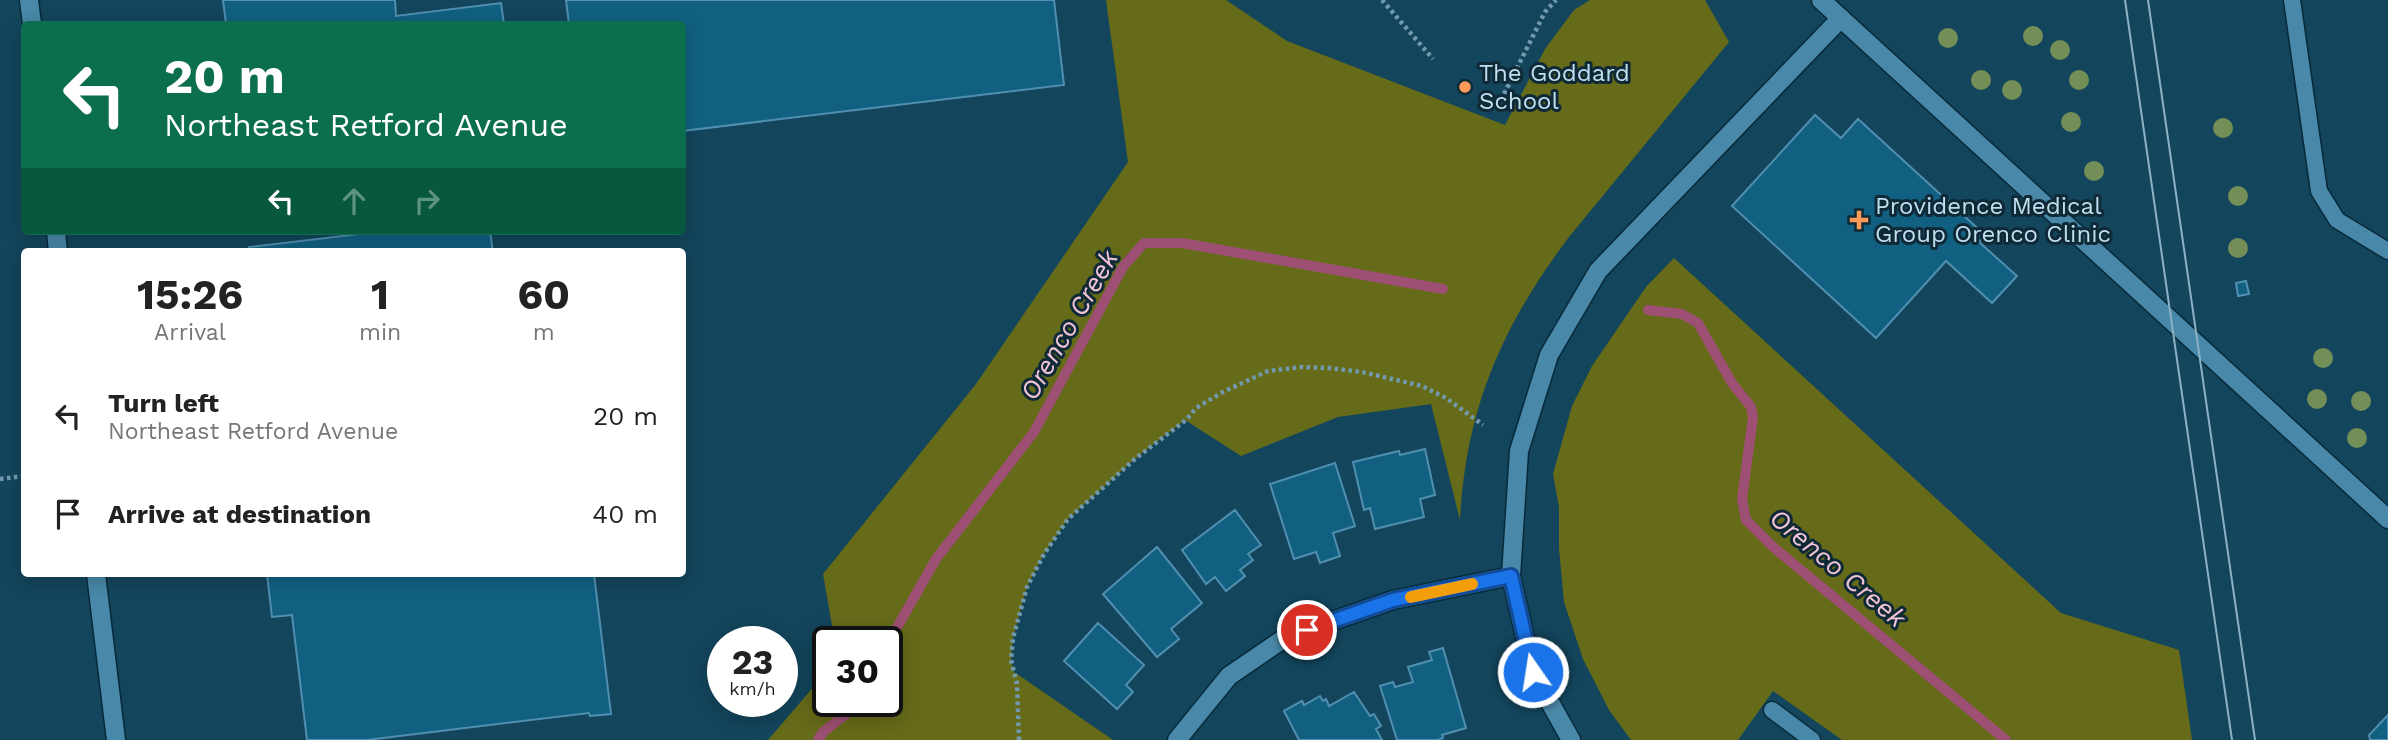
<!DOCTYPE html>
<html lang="en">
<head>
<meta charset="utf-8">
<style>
  :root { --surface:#fff; --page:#f6f6f6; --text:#222; --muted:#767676 }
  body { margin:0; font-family:"Work Sans",sans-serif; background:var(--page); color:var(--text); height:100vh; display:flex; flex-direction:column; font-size:26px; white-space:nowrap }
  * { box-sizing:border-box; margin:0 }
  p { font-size:23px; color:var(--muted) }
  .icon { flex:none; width:38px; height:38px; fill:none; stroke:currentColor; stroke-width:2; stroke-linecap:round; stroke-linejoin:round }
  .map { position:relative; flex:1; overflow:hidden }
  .panel { position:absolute; left:21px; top:248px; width:665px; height:329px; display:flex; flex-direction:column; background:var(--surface); border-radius:7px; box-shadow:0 4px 18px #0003 }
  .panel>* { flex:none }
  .guide { position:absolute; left:21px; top:21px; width:665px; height:214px; border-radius:7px; box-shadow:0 4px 18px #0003; background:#0b6e4f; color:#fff; overflow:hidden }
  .speed { position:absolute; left:707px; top:626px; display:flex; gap:14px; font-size:35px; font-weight:700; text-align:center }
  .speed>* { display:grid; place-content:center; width:91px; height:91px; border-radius:50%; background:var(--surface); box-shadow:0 4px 18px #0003; line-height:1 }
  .speed small { font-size:18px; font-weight:400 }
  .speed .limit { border:4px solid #111; border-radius:10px; background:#fff; color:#111 }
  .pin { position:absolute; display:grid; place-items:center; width:60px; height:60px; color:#fff; margin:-30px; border:4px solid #fff; border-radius:50%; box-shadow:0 2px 7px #0007 }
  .me { position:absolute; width:77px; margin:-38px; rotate:347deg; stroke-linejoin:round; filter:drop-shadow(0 0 5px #0008) }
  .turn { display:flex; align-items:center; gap:24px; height:147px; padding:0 28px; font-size:32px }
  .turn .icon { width:91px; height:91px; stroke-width:2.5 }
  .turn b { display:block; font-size:49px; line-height:60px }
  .lanes { display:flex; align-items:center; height:66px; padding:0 28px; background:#0003; justify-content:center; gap:35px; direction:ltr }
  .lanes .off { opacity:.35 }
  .eta { display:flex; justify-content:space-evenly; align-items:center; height:119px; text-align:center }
  .eta b { font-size:42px; font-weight:700; line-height:49px }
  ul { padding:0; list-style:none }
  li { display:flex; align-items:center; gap:21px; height:98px; padding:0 28px }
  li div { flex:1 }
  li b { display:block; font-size:26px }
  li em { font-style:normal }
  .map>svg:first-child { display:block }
  .green { fill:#666b19 }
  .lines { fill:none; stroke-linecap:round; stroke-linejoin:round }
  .stream { stroke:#9d5073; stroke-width:10 }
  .building { fill:#116082; stroke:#518fb0; stroke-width:2 }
  .lane-casing { stroke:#072a3a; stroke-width:19 }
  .street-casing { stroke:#072a3a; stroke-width:21 }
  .secondary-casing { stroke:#072a3a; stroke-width:21 }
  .path { stroke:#7299ad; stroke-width:4.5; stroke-dasharray:3.5 3.5; stroke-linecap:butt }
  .lane { stroke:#4988a8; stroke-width:16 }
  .street { stroke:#4988a8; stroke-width:18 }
  .secondary { stroke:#4988a8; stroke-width:18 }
  .tram { stroke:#8cb1c4; stroke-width:2 }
  .tree { fill:#738e57 }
  .route-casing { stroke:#114b97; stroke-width:18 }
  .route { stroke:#1a73e8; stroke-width:12 }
  .slow { stroke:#f59e0b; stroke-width:12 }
  .poi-dot { fill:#fe9b59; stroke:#0f2936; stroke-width:2.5 }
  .labels { text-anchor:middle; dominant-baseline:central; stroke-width:6; stroke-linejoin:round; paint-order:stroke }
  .poi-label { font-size:24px; fill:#bfdeef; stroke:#0f2936; text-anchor:start }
  .water-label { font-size:26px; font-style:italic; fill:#f1c4d6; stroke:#0f2936 }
</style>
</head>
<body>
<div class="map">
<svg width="2388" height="740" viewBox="0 0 2388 740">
  <rect width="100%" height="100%" fill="#13455c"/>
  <path class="green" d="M1106,0H1226L1287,41L1505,125L1545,49L1574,10L1590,0H1705L1729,42L1569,237C1502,326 1466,408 1460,520L1431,404L1338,417L1241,456L1185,420L1136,458L1068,519L1044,554L1027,587L1013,638L1011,660L1014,672L1113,740H768L828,670V702H887V642H835L823,574L976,384L1128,162Z
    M1674,258L2061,613L2179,650L2192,740H1842L1773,691L1738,740H1631L1609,710L1583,659L1564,602L1559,549V507L1553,474L1572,406L1592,366L1646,287Z"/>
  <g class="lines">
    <path class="stream" d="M1648,310L1682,314L1698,323L1732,383L1751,407L1753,417L1742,499L1746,520L1772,546L2006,740
      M887,645L936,559L1034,432L1123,267L1144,243H1182L1443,289
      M818,740L823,732L862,702"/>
  </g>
  <path class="building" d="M223,0H395L396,16L501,3L504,24H226Z
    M566,0H1054L1064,85L682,131V24H569Z
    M1815,115L1841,138L1858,119L1985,235L1979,242L2017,276L1992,303L1946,261L1876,338L1732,206Z
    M385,231H490L493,252H250L249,247Z
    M2246,281L2249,294L2238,296L2236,283Z
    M1425,449L1435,495L1420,499L1424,517L1375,529L1370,508L1364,510L1353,462L1399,451L1400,455Z
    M1335,463L1355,526L1333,533L1340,556L1320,563L1316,552L1294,559L1270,484Z
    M1235,510L1261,545L1248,554L1253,560L1240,570L1245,576L1226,591L1215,577L1206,584L1182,550Z
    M1157,547L1202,603L1171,629L1179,639L1157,657L1103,594Z
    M267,574H594L611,714L590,716L589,713L367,740H307L292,615L272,617Z
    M1098,623L1144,665L1126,685L1133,692L1117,709L1064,661Z
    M1443,648L1466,728L1442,735L1443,738L1438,740H1397L1380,686L1393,682L1395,687L1413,682L1408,667L1432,660L1429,652Z
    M1354,692L1370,716L1374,714L1381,726L1376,729L1382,740H1299L1284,711L1302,701L1304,705L1320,696L1323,701L1326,699L1329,706Z
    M2388,715V740H2370L2369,735Z"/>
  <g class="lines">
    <defs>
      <path id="lane" d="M2292,0L2319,191L2337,220L2388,251
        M1772,710L1812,740"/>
      <path id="street" d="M29,0L32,24
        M56,231L58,252
        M96,574L116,740
        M1177,740L1229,676L1286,637L1393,600L1511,576
        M1571,740L1533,672L1511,576L1519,451L1549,355L1598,271L1841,18"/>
      <path id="secondary" d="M1821,0L2388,519"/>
    </defs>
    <use href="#lane" class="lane-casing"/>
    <use href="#street" class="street-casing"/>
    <use href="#secondary" class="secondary-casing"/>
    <path class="path" d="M1382,0L1433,59
      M1501,100L1545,12L1556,0
      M0,479L24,476
      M1019,740L1017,684L1011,660L1013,638L1027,587L1044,554L1068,519L1136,458L1186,420L1196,408L1223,392L1268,371L1302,367L1329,368L1362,372L1422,386L1446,398L1483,425"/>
    <use href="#lane" class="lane"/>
    <use href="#street" class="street"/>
    <use href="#secondary" class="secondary"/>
    <path class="tram" d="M2125,0L2232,740
      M2148,0L2255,740"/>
  </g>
  <g class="tree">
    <circle cx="2033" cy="36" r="10"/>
    <circle cx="1948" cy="38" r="10"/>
    <circle cx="2060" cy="50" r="10"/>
    <circle cx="1981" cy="80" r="10"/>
    <circle cx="2079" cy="80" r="10"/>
    <circle cx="2012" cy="90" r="10"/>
    <circle cx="2071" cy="122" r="10"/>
    <circle cx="2223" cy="128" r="10"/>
    <circle cx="2094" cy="171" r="10"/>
    <circle cx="2238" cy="196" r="10"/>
    <circle cx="2238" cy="248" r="10"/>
    <circle cx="2323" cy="358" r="10"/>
    <circle cx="2317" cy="399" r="10"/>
    <circle cx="2361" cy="401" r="10"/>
    <circle cx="2357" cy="438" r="10"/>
  </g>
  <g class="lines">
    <defs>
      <path id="route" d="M1307,630L1393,600L1511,576L1533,672"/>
    </defs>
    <use href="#route" class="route-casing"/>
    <use href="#route" class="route"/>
    <path class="slow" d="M1411,597L1472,584"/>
  </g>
  <g class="poi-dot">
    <circle cx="1465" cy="87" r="7"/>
    <path d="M1855.5 209.5h7v7h7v7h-7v7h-7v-7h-7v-7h7z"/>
  </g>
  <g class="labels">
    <g class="poi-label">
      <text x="1479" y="73">The Goddard<tspan x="1479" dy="28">School</tspan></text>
      <text x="1875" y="206">Providence Medical<tspan x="1875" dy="28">Group Orenco Clinic</tspan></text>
    </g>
    <g class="water-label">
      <text transform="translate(1069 325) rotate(-60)">Orenco Creek</text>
      <text transform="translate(1838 568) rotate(40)">Orenco Creek</text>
    </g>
  </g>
</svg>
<div class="speed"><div>23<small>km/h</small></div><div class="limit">30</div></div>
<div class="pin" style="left:1307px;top:630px;background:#d93025"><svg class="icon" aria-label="arrive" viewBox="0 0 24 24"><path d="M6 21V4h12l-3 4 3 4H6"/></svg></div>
<svg class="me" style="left:1533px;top:672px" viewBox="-20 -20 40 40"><circle r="17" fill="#1a73e8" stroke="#fff" stroke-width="3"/><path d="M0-11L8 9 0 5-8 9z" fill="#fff"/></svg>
<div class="guide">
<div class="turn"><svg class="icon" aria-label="left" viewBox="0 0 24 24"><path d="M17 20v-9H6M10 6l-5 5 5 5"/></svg><div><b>20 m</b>Northeast Retford Avenue</div></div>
<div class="lanes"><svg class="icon" aria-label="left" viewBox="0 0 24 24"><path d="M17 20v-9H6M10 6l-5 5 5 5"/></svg><svg class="icon off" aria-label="ahead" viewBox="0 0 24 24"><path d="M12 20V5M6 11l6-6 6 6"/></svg><svg class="icon off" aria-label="right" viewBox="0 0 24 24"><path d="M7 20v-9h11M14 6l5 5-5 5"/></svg></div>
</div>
<section class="panel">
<div class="eta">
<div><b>15:26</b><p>Arrival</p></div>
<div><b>1</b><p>min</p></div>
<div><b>60</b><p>m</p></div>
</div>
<ul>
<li><svg class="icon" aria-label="left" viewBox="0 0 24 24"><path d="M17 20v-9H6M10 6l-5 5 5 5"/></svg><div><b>Turn left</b><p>Northeast Retford Avenue</p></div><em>20 m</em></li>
<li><svg class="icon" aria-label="arrive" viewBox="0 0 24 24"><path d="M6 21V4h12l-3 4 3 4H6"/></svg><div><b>Arrive at destination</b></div><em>40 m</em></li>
</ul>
</section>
</div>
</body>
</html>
